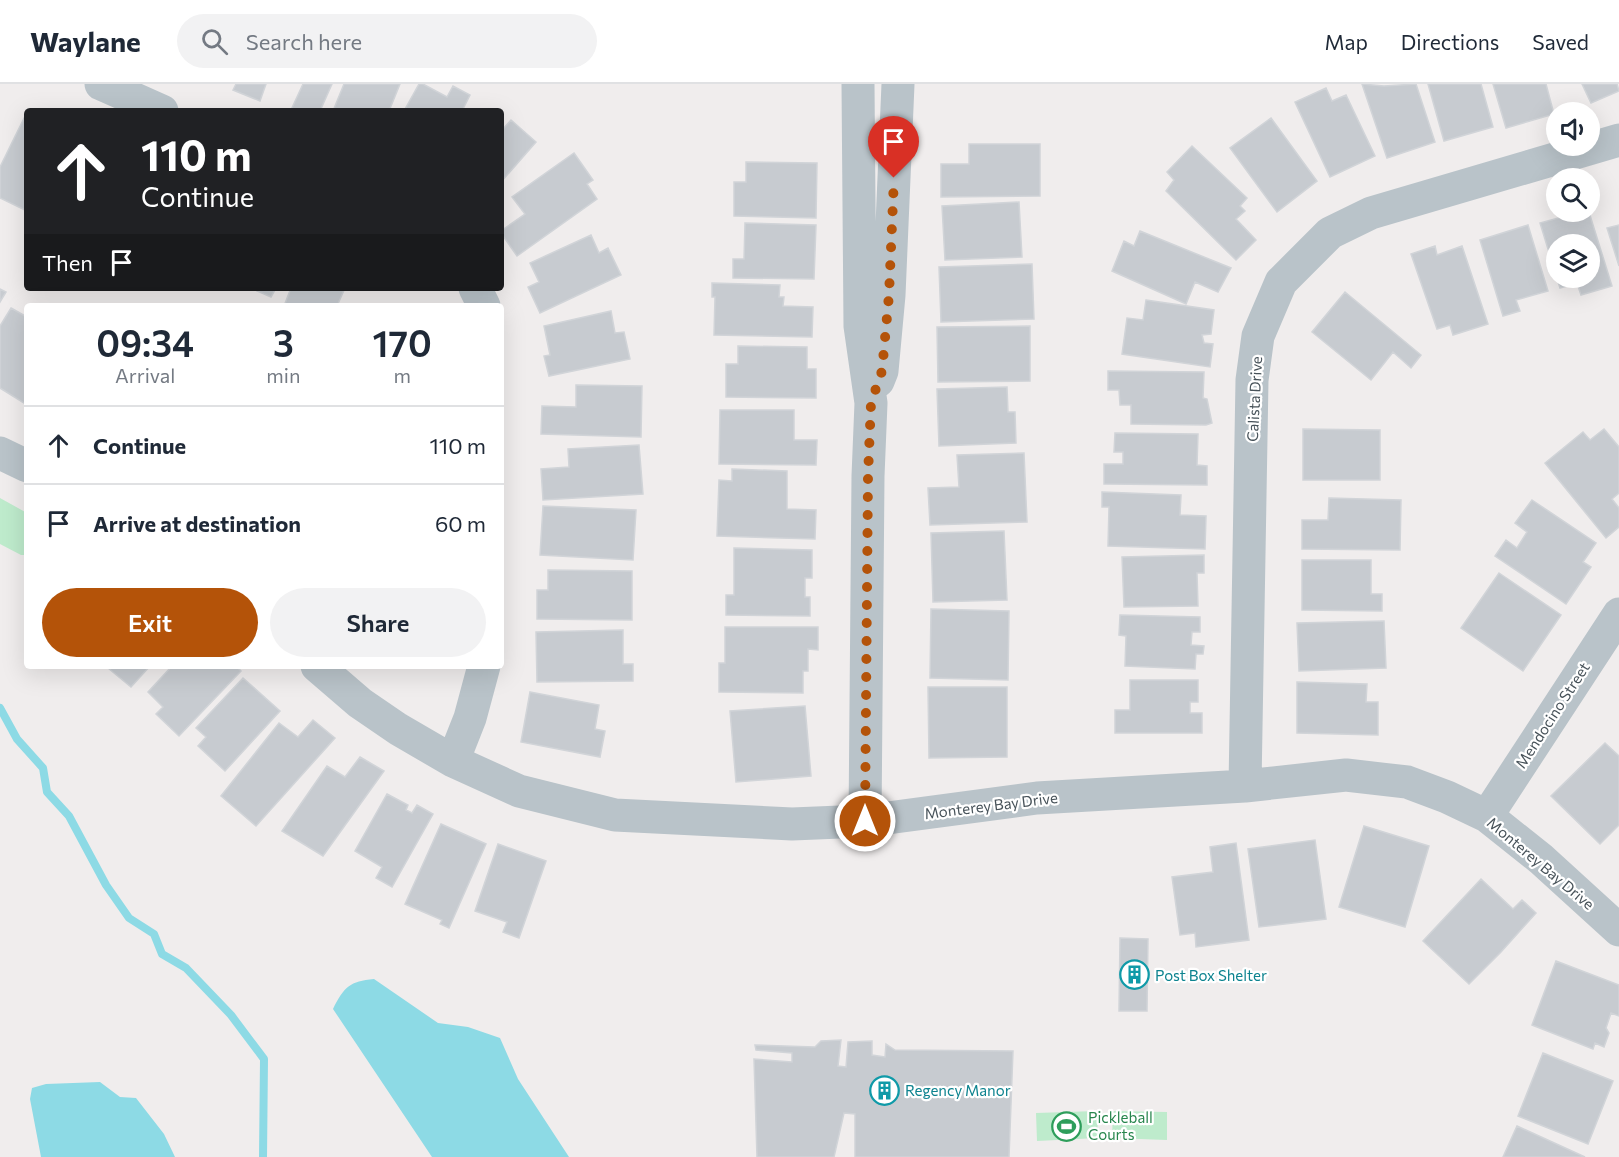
<!DOCTYPE html>
<html lang="en">
<head>
<meta charset="utf-8">
<style>
  :root { --surface:#fff; --page:#f2f2f3; --text:#1f2937; --muted:#747a83; --line:#e0e1e3; --accent:#b45309 }
  body { margin:0; font-family:Commissioner,sans-serif; background:var(--page); color:var(--text); height:100vh; display:flex; flex-direction:column; font-size:22px; white-space:nowrap }
  * { box-sizing:border-box; margin:0 }
  p { font-size:20px; color:var(--muted) }
  .icon { flex:none; width:33px; height:33px; fill:none; stroke:currentColor; stroke-width:2; stroke-linecap:round; stroke-linejoin:round }
  .map { position:relative; flex:1; overflow:hidden }
  .sheet { position:absolute; left:24px; top:219px; width:480px; height:366px; display:flex; flex-direction:column; background:var(--surface); border-radius:6px; box-shadow:0 6px 24px #0002 }
  .sheet>* { flex:none }
  .banner { position:absolute; left:24px; top:24px; width:480px; height:183px; border-radius:6px; box-shadow:0 6px 24px #0002; background:#202124; color:#fff; overflow:hidden }
  .controls { position:absolute; left:1546px; top:18px; display:grid; gap:12px }
  .controls a { display:grid; place-items:center; width:54px; height:54px; border-radius:50%; background:var(--surface); box-shadow:0 6px 24px #0002; font-size:30px }
  .pin { position:absolute; display:grid; place-items:center; width:51px; height:51px; color:#fff; margin:-62px -26px; border-radius:50% 50% 50% 0; rotate:-45deg; box-shadow:0 0 6px #0007 }
  .pin .icon { rotate:45deg }
  .me { position:absolute; width:66px; margin:-33px; rotate:0deg; stroke-linejoin:round; filter:drop-shadow(0 0 4px #0008) }
  .turn { display:flex; align-items:center; gap:21px; height:126px; padding:0 18px; font-size:27px }
  .turn .icon { width:78px; height:78px; stroke-width:2.5 }
  .turn b { display:block; font-size:42px; line-height:51px }
  .then { display:flex; align-items:center; height:57px; padding:0 18px; background:#0003; gap:12px; font-size:22px }
  .eta { display:flex; justify-content:space-evenly; align-items:center; height:102px; text-align:center }
  .eta b { font-size:36px; font-weight:600; line-height:42px }
  .cta { display:flex; gap:12px; margin-top:auto; padding:12px 18px }
  .cta a { flex:1; height:69px; border-radius:36px; background:var(--accent); color:#fff; font-size:24px; font-weight:600; line-height:69px; text-align:center }
  .cta a+a { background:var(--page); color:var(--text) }
  ul { padding:0; list-style:none }
  li { display:flex; align-items:center; gap:18px; height:78px; padding:0 18px; border-top:2px solid var(--line) }
  li div { flex:1 }
  li b { display:block; font-size:22px }
  li em { font-style:normal }
  header { display:flex; align-items:center; gap:36px; box-sizing:border-box; height:84px; padding:0 30px; background:var(--surface); border-bottom:2px solid var(--line) }
  header strong { font-size:28px }
  nav { display:flex; gap:33px; margin-inline-start:auto; font-size:21px }
  .search { width:420px; height:54px; background:var(--page); display:flex; align-items:center; gap:15px; box-sizing:border-box; padding:0 21px; border-radius:33px; color:var(--muted); font-size:22px }
  .map>svg:first-child { display:block }
  .green { fill:#beebcc }
  .water { fill:#8ddae5 }
  .lines { fill:none; stroke-linecap:round; stroke-linejoin:round }
  .stream { stroke:#8ddae5; stroke-width:8 }
  .building { fill:#c7cbd0; stroke:#d1d4d8; stroke-width:1.5; fill-rule:evenodd }
  .minor { stroke:#b9c3c9; stroke-width:33 }
  .route { stroke:#b45309; stroke-width:10; stroke-dasharray:0 18 }
  .labels { text-anchor:middle; dominant-baseline:central; stroke-width:4.5; stroke-linejoin:round; paint-order:stroke }
  .street-label { font-size:15px; fill:#475259; stroke:#fff }
  .culture-label { font-size:15px; fill:#0d838f; stroke:#fff; text-anchor:start }
  .leisure-label { font-size:15px; fill:#27864d; stroke:#fff; text-anchor:start }
</style>
</head>
<body>
<header>
<strong>Waylane</strong>
<div class="search"><svg class="icon" aria-label="search" viewBox="0 0 24 24"><circle cx="10" cy="10" r="6"/><path d="M15 15l6 6"/></svg>Search here</div>
<nav><a>Map</a><a>Directions</a><a>Saved</a></nav>
</header>
<div class="map">
<svg width="1619" height="1073" viewBox="0 0 1619 1073">
  <rect width="100%" height="100%" fill="#f0eded"/>
  <path class="green" d="M0,414L27,429V471H21L0,460Z
    M1097,1027L1098,1054L1037,1057L1036,1029Z
    M1113,1027L1167,1028V1056L1112,1054Z"/>
  <path class="water" d="M374,895L438,939L468,943L500,954L518,995L569,1073H432L333,925C344,903 350,897 374,895Z
    M100,998L120,1013L136,1014L164,1050L175,1073H41L30,1015L32,1004L46,1000Z"/>
  <g class="lines">
    <path class="stream" d="M0,624L17,655L43,684L47,708L69,732L106,801L129,834L154,850L162,870L186,884L231,931L264,975L263,1073"/>
  </g>
  <path class="building" d="M236,0H266L260,17L233,6Z
    M303,0H332L320,27L291,26Z
    M344,0H400L389,27H333Z
    M419,0H423L447,13L453,2L470,11L462,27H404Z
    M1362,0L1384,2L1416,0L1435,58L1387,74Z
    M1428,0H1481L1493,43L1444,57Z
    M1493,0H1546L1554,30L1506,44Z
    M1582,0H1617L1619,7L1591,19Z
    M1326,4L1332,17L1346,11L1375,72L1330,93L1295,18Z
    M27,28V127L0,114V83Z
    M1271,34L1317,97L1277,128L1230,64Z
    M511,36L536,58L501,98V44L503,45Z
    M969,60H1040V112L941,113V80H969Z
    M1192,62L1247,114L1240,122L1245,127L1236,135L1256,156L1236,176L1166,107L1174,96L1167,88Z
    M574,69L593,96L587,100L597,115L517,172L501,149V147L525,130L512,113Z
    M746,78L817,79L816,134L734,132V98H746Z
    M1019,118L1022,173L945,176L942,122Z
    M1561,128H1589L1612,202L1581,211L1577,199L1560,204L1540,139L1562,133ZM1557,160H1590V194H1557Z
    M745,139L816,141L814,195L733,194V175H744Z
    M1528,141L1548,207L1516,216L1520,227L1503,232L1480,156Z
    M1619,141V182L1607,144Z
    M1140,147L1231,184L1218,208L1195,198L1186,220L1112,187L1124,157L1134,162Z
    M591,151L599,169L608,164L621,191L540,229L528,203L539,198L530,179Z
    M1435,162L1437,171L1462,162L1488,240L1453,251L1450,241L1437,245L1411,170Z
    M1032,180L1034,235L941,238L939,183Z
    M712,199L780,201L779,213H784L783,222L813,223L812,253L714,251L715,213H712Z
    M259,204H276L271,213L257,207Z
    M291,204H345L337,222H284Z
    M0,205L6,208L0,218Z
    M1345,208L1421,271L1411,284L1393,268L1371,296L1312,248Z
    M1146,216L1214,226L1211,250L1202,251L1204,259L1213,260L1210,283L1122,270L1127,234L1143,236Z
    M11,224L27,233V321L0,304V242Z
    M611,227L615,249L624,248L630,275L549,292L544,272L550,271L544,242Z
    M1030,242V297L938,298L937,243Z
    M738,262L807,263V285H816V314L726,313V280H738Z
    M1108,287L1204,288L1203,314L1207,315L1212,339L1206,341L1131,340V321H1120L1119,306H1108Z
    M576,301L642,302L641,353L541,350L542,322L576,323Z
    M1007,303L1008,328H1015L1016,359L939,362L937,305Z
    M720,326H794V356H817L816,381L719,380Z
    M1303,345L1380,346V396H1303Z
    M1604,345L1619,363V409L1612,415L1619,424V443L1606,454L1545,379L1583,348L1590,356Z
    M1115,349L1198,350L1197,381L1207,382V401L1104,400V380H1123V368H1114Z
    M639,361L643,410L543,416L541,385L569,383L568,365Z
    M1024,369L1027,438L930,441L928,404L959,403L957,371Z
    M732,385L787,387V425L816,426L815,455L717,452L719,396L732,397Z
    M1102,408L1181,411L1180,431L1206,432L1205,465L1108,462L1109,423H1102Z
    M1329,414L1401,416L1400,466L1302,465V436H1328Z
    M1532,416L1596,459L1583,478L1591,483L1566,520L1495,472L1506,456L1517,464L1527,448L1515,439Z
    M543,422L636,426L633,476L540,471Z
    M1004,447L1007,516L933,518L931,449Z
    M734,464L812,466V494H805V513H810V532L726,531V511H734Z
    M1204,471V489H1197L1198,522L1124,523L1122,473Z
    M1302,476H1371V510H1382V527L1302,526Z
    M548,486L632,487V536L537,535V506H548Z
    M1499,489L1561,531L1523,587L1461,544Z
    M931,525L1009,527L1008,596L930,594Z
    M1120,531L1200,533V548H1192L1191,561L1204,562L1203,570H1196L1195,585L1125,582L1126,552L1119,551Z
    M1384,537L1386,584L1299,587L1297,539Z
    M725,543H818V566L808,565V587H803V609L719,608V579H725Z
    M623,546V580H633V597L537,598L536,548Z
    M110,582H150L131,603L108,584Z
    M172,582H236L241,587L179,652L156,630L163,623L148,608Z
    M243,594L280,627L225,687L198,662L206,653L196,644Z
    M1130,596H1198V618H1190V629H1202V649H1115V626H1130Z
    M1297,598L1367,600L1366,618H1378V651L1297,649Z
    M928,603H1007V673L929,674Z
    M530,608L599,621L595,645L605,647L600,673L521,658Z
    M805,622L811,692L736,698L730,627Z
    M313,636L335,654L256,742L221,712L279,639L298,653Z
    M1605,659L1619,672V741L1600,760L1551,712Z
    M360,673L384,687L323,772L282,747L327,682L345,693Z
    M387,710L408,721L406,726L412,729L417,721L433,730L392,803L376,794L382,783L355,767Z
    M441,740L486,760L449,844L440,840L442,836L405,820Z
    M1364,742L1429,762L1405,843L1339,823Z
    M1315,756L1326,835L1259,843L1248,765Z
    M1236,759L1249,856L1196,863L1195,849L1180,851L1172,793L1213,788L1210,763Z
    M498,760L546,777L519,854L503,848L507,838L475,827Z
    M1481,795L1513,825L1522,816L1536,829L1501,868L1469,900L1423,857Z
    M1120,854L1148,855L1147,927H1119Z
    M1556,877L1619,901V932L1611,929L1606,944L1609,949L1604,963L1595,959L1593,965L1532,941Z
    M841,956L838,982L846,983L848,958L872,957V971L885,973L886,960L895,966L1013,967L1009,1073H855V1030L844,1029L834,1073H757L754,975L792,978V969L756,966L755,961L815,963L821,957Z
    M1543,969L1613,997L1588,1060L1518,1032Z
    M1517,1042L1585,1073H1503Z"/>
  <g class="lines">
    <path class="minor" d="M101,0L162,27
      M858,0L860,242L871,319L868,392L865,737
      M475,204L484,222
      M878,297L882,287L889,211L898,0
      M0,369L27,382
      M317,582L360,619L398,645L453,677L519,707L615,731L792,740L865,737L1037,714L1245,702L1346,691L1407,698L1447,713L1487,732L1541,775L1619,846
      M453,677L470,634L484,582
      M1245,702L1252,296L1258,252L1281,198L1330,149L1371,129L1619,56
      M1487,732L1619,530"/>
  </g>
  <g class="lines">
    <path class="route" d="M865,737L868,392L871,319L882,287L889,211L894,94"/>
  </g>
  <defs>
    <symbol id="building-ring" viewBox="-11 -11 22 22"><circle r="9.5" fill="#fff" stroke="#0f9aa8" stroke-width="1.5"/><path d="M-4-6H4V6H1V3H-1V6H-4ZM-2.5-4.3h1.7v1.8h-1.7ZM.8-4.3h1.7v1.8H.8ZM-2.5-1h1.7V.8h-1.7ZM.8-1h1.7V.8H.8Z" fill="#0f9aa8"/></symbol>
    <symbol id="stadium-ring" viewBox="-11 -11 22 22"><circle r="9.5" fill="#fff" stroke="#2e9e5b" stroke-width="1.5"/><path d="M0-5a6.5 5 0 1 0 0 10a6.5 5 0 1 0 0-10ZM-3.5-1.8h7v3.6h-7Z" fill="#2e9e5b"/></symbol>
  </defs>
  <g fill-rule="evenodd">
    <use href="#building-ring" x="1118" y="874" width="33" height="33"/>
    <use href="#building-ring" x="868" y="990" width="33" height="33"/>
    <use href="#stadium-ring" x="1050" y="1026" width="33" height="33"/>
  </g>
  <g class="labels">
    <g class="street-label">
      <text transform="translate(1254 315) rotate(-87)">Calista Drive</text>
      <text transform="translate(1552 631) rotate(-57)">Mendocino Street</text>
      <text transform="translate(991 721) rotate(-7)">Monterey Bay Drive</text>
      <text transform="translate(1541 779) rotate(40)">Monterey Bay Drive</text>
    </g>
    <g class="culture-label">
      <text x="1155" y="891">Post Box Shelter</text>
      <text x="905" y="1006">Regency Manor</text>
    </g>
    <g class="leisure-label">
      <text x="1088" y="1033">Pickleball<tspan x="1088" dy="17">Courts</tspan></text>
    </g>
  </g>
</svg>
<div class="controls">
<a><svg class="icon" aria-label="sound" viewBox="0 0 24 24"><path d="M4 9h4l5-4v14l-5-4H4zM17 9q2 3 0 6"/></svg></a>
<a><svg class="icon" aria-label="search" viewBox="0 0 24 24"><circle cx="10" cy="10" r="6"/><path d="M15 15l6 6"/></svg></a>
<a><svg class="icon" aria-label="layers" viewBox="0 0 24 24"><path d="M12 4l9 5-9 5-9-5zM3 14l9 5 9-5"/></svg></a>
</div>
<div class="pin" style="left:894px;top:94px;background:#d93025"><svg class="icon" aria-label="arrive" viewBox="0 0 24 24"><path d="M6 21V4h12l-3 4 3 4H6"/></svg></div>
<svg class="me" style="left:865px;top:737px" viewBox="-20 -20 40 40"><circle r="17" fill="#b45309" stroke="#fff" stroke-width="3"/><path d="M0-11L8 9 0 5-8 9z" fill="#fff"/></svg>
<div class="banner">
<div class="turn"><svg class="icon" aria-label="ahead" viewBox="0 0 24 24"><path d="M12 20V5M6 11l6-6 6 6"/></svg><div><b>110 m</b>Continue</div></div>
<div class="then">Then<svg class="icon" aria-label="arrive" viewBox="0 0 24 24"><path d="M6 21V4h12l-3 4 3 4H6"/></svg></div>
</div>
<section class="sheet">
<div class="eta">
<div><b>09:34</b><p>Arrival</p></div>
<div><b>3</b><p>min</p></div>
<div><b>170</b><p>m</p></div>
</div>
<ul>
<li><svg class="icon" aria-label="ahead" viewBox="0 0 24 24"><path d="M12 20V5M6 11l6-6 6 6"/></svg><div><b>Continue</b></div><em>110 m</em></li>
<li><svg class="icon" aria-label="arrive" viewBox="0 0 24 24"><path d="M6 21V4h12l-3 4 3 4H6"/></svg><div><b>Arrive at destination</b></div><em>60 m</em></li>
</ul>
<div class="cta"><a>Exit</a><a>Share</a></div>
</section>
</div>
</body>
</html>
